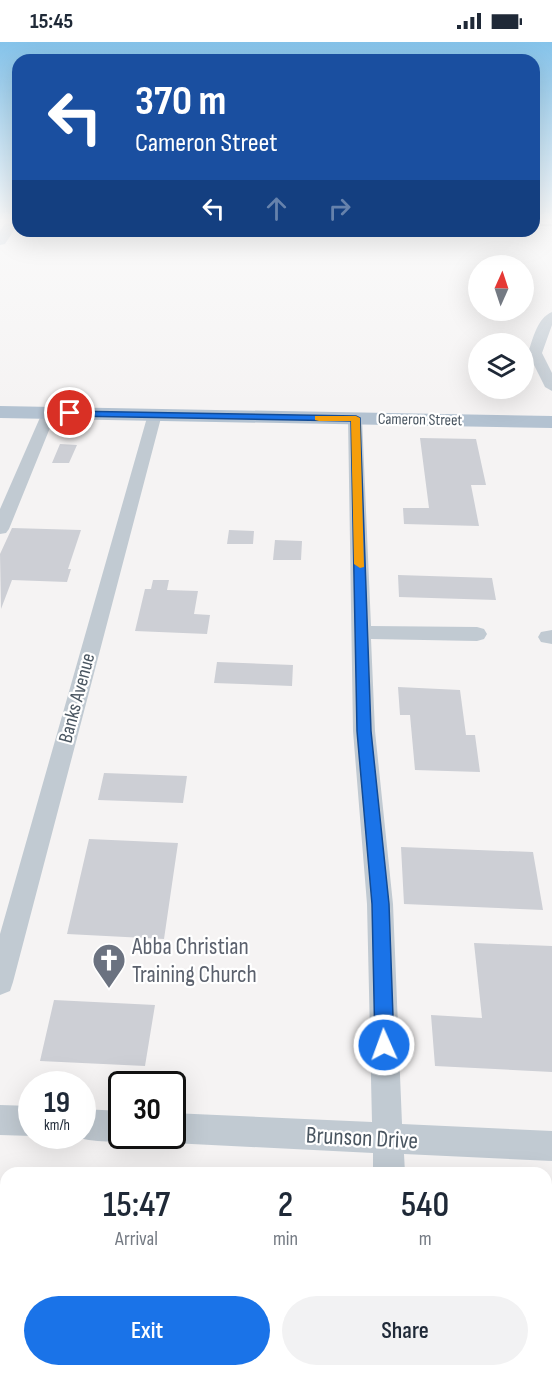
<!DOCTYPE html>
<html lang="en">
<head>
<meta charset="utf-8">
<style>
  :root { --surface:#fff; --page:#f2f2f3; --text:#1f2937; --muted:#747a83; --accent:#1a73e8 }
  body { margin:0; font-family:"Sofia Sans Condensed",sans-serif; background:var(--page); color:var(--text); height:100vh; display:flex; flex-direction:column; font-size:22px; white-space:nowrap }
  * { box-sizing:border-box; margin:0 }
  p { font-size:20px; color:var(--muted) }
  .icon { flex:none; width:33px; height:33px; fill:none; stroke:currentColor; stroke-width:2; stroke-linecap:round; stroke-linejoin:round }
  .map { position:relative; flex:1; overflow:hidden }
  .panel { position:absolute; left:0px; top:1125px; width:552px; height:210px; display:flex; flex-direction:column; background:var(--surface); border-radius:18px 18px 0 0; box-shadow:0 6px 24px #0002 }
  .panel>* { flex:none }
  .banner { position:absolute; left:12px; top:12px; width:528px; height:183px; border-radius:18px; box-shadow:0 6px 24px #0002; background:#1a4fa0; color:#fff; overflow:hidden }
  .needle { width:39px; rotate:3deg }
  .buttons { position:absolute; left:468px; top:213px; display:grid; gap:12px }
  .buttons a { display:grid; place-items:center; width:66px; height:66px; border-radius:50%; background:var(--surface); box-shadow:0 6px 24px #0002; font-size:30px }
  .speed { position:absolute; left:18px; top:1029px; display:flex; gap:12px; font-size:30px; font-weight:700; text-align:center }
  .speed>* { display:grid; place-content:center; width:78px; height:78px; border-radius:50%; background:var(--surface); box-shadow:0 6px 24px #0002; line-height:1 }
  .speed small { font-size:15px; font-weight:400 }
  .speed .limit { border:3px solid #111; border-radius:9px; background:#fff; color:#111 }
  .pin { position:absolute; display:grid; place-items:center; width:51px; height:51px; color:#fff; margin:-26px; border:3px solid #fff; border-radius:50%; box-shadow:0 2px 6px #0007 }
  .me { position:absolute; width:66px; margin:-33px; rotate:358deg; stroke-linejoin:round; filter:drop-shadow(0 0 4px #0008) }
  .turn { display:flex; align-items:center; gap:21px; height:126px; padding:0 24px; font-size:27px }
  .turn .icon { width:78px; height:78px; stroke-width:2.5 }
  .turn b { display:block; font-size:42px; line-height:51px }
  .lanes { display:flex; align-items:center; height:57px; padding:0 24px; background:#0003; justify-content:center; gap:30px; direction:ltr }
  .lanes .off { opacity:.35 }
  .eta { display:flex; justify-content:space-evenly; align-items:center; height:102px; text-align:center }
  .eta b { font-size:36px; font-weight:600; line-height:42px }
  .action { display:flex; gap:12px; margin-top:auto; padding:12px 24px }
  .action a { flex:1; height:69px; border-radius:36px; background:var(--accent); color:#fff; font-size:24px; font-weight:600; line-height:69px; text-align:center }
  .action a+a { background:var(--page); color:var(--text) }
  .status { display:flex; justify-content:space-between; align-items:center; height:42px; padding:0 30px; background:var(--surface); direction:ltr }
  .status svg { height:16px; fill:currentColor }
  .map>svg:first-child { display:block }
  .building { fill:#cdcfd5 }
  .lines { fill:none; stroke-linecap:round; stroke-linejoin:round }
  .minor { fill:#c1cad2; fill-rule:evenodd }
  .major { fill:#b3c2d1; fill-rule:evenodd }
  .rail { stroke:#b5b8bd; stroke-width:2 }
  .route { fill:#1a73e8; stroke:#114b97; stroke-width:1.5 }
  .slow { fill:#f59e0b }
  .labels { text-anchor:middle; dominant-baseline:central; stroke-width:4.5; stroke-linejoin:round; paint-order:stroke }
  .far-street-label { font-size:16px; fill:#4a5661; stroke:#fff }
  .street-label { font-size:20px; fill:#4a5661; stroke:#fff }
  .near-worship-label { font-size:24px; fill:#5b616d; stroke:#fff; text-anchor:start }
  .near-street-label { font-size:24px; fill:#4a5661; stroke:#fff }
</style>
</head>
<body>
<div class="status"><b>15:45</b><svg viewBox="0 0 49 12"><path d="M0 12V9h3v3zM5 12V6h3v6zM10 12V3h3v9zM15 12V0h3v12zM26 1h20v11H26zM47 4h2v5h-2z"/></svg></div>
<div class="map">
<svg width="552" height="1335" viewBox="0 0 552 1335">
  <rect width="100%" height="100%" fill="#f5f3f3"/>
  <path class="building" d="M420,396L476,397L486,443H471L479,484L404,482L403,466H429Z
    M60,402L77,403L69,421H52Z
    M12,486L81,488L68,527H71L67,540L12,538L1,567L0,512Z
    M229,488L254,489L253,502H227Z
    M275,498L302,499L301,518H273Z
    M398,533L492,536L496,558L399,555Z
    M153,538H169L167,548L198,549L194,572L210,573L207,592L135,589L145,547H151Z
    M217,620L293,623L292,644L214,641Z
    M398,645L460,648L466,693H475L480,730L415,728L410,673H400Z
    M104,731L187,734L183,761L98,758Z
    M89,797L178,801L164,897L67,892Z
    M401,805L533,810L543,868L404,862Z
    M474,901L552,904V1030L435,1024L431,973L482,976Z
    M54,958L155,963L145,1024L40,1019Z"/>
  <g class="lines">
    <path class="minor" d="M552,270V283L542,311L552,331V349L545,345L528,311C533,297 537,276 552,270Z
      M49,367L56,371L9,487L6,491L0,492V467L42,371Z
      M155,368L162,372L13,940L10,949L0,953V892L148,372Z
      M355,372L362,376L371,584L477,585L484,587L487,592L484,597L477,599L371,597L375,689L393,862L402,1082L552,1089V1119L404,1112L405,1131H373V1111L172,1101L161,1097L160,1094H172V1071L372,1080L367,862L353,689L348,376Z
      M552,588V602L541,600L538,595L541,590Z
      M0,1063L32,1064L33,1094L0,1093Z
      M82,1067L122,1069V1094L133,1095C116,1102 90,1100 73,1094H82Z
      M390,1329H426L427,1335H391Z"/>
    <path class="major" d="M7,178H18V182L5,202L0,203V189Z
      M0,364L552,374V386L0,376Z"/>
    <path class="rail" d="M534,183H552"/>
  </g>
  <linearGradient id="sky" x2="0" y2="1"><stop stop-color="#85c3ea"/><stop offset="0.49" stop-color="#fafafa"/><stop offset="1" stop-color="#fafafa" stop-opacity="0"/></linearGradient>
  <rect width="552" height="364" fill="url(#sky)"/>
  <path class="route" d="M67,369L356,374L360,376L371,689L389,862L394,1003L391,1009L384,1012L378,1009L375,1003L372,862L357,689L351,379L70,374L67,373Z"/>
  <path class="slow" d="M315,374H356L360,376L364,525L360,526L354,522L351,379H319L315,378Z"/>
  <defs>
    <symbol id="church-pin" viewBox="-11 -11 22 30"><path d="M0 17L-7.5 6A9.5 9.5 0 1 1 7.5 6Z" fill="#6b7280" stroke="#fff"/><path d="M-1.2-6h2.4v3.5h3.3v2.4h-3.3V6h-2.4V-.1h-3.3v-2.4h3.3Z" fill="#fff"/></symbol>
  </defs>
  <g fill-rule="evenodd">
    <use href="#church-pin" x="90" y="899" width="38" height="52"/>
  </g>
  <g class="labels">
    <g class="far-street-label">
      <text transform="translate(420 378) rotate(1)">Cameron Street</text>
    </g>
    <g class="street-label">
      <text transform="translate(77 656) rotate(-75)">Banks Avenue</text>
    </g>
    <g class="near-worship-label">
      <text x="132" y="904">Abba Christian<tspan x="132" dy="28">Training Church</tspan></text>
    </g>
    <g class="near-street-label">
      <text transform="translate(362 1096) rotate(3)">Brunson Drive</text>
    </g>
  </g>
</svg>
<div class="buttons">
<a><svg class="needle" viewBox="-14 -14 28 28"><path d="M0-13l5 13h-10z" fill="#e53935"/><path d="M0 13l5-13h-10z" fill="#747a83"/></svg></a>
<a><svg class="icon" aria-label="layers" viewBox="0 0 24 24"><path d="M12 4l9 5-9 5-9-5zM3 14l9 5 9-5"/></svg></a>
</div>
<div class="speed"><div>19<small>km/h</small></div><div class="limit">30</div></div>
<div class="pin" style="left:70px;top:371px;background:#d93025"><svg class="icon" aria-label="arrive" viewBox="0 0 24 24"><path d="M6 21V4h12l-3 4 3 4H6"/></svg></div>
<svg class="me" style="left:384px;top:1003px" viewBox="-20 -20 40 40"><circle r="17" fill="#1a73e8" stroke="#fff" stroke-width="3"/><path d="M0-11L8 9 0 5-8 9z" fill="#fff"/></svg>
<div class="banner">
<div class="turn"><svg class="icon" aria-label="left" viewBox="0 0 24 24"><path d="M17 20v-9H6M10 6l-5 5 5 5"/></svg><div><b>370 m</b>Cameron Street</div></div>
<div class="lanes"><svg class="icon" aria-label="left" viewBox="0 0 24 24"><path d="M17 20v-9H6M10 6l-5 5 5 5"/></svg><svg class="icon off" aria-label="ahead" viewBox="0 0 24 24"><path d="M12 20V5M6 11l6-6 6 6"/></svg><svg class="icon off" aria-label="right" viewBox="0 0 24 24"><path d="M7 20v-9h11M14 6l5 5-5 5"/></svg></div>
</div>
<section class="panel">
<div class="eta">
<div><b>15:47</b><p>Arrival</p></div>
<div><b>2</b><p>min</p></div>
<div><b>540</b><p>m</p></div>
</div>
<div class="action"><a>Exit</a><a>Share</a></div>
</section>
</div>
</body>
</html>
